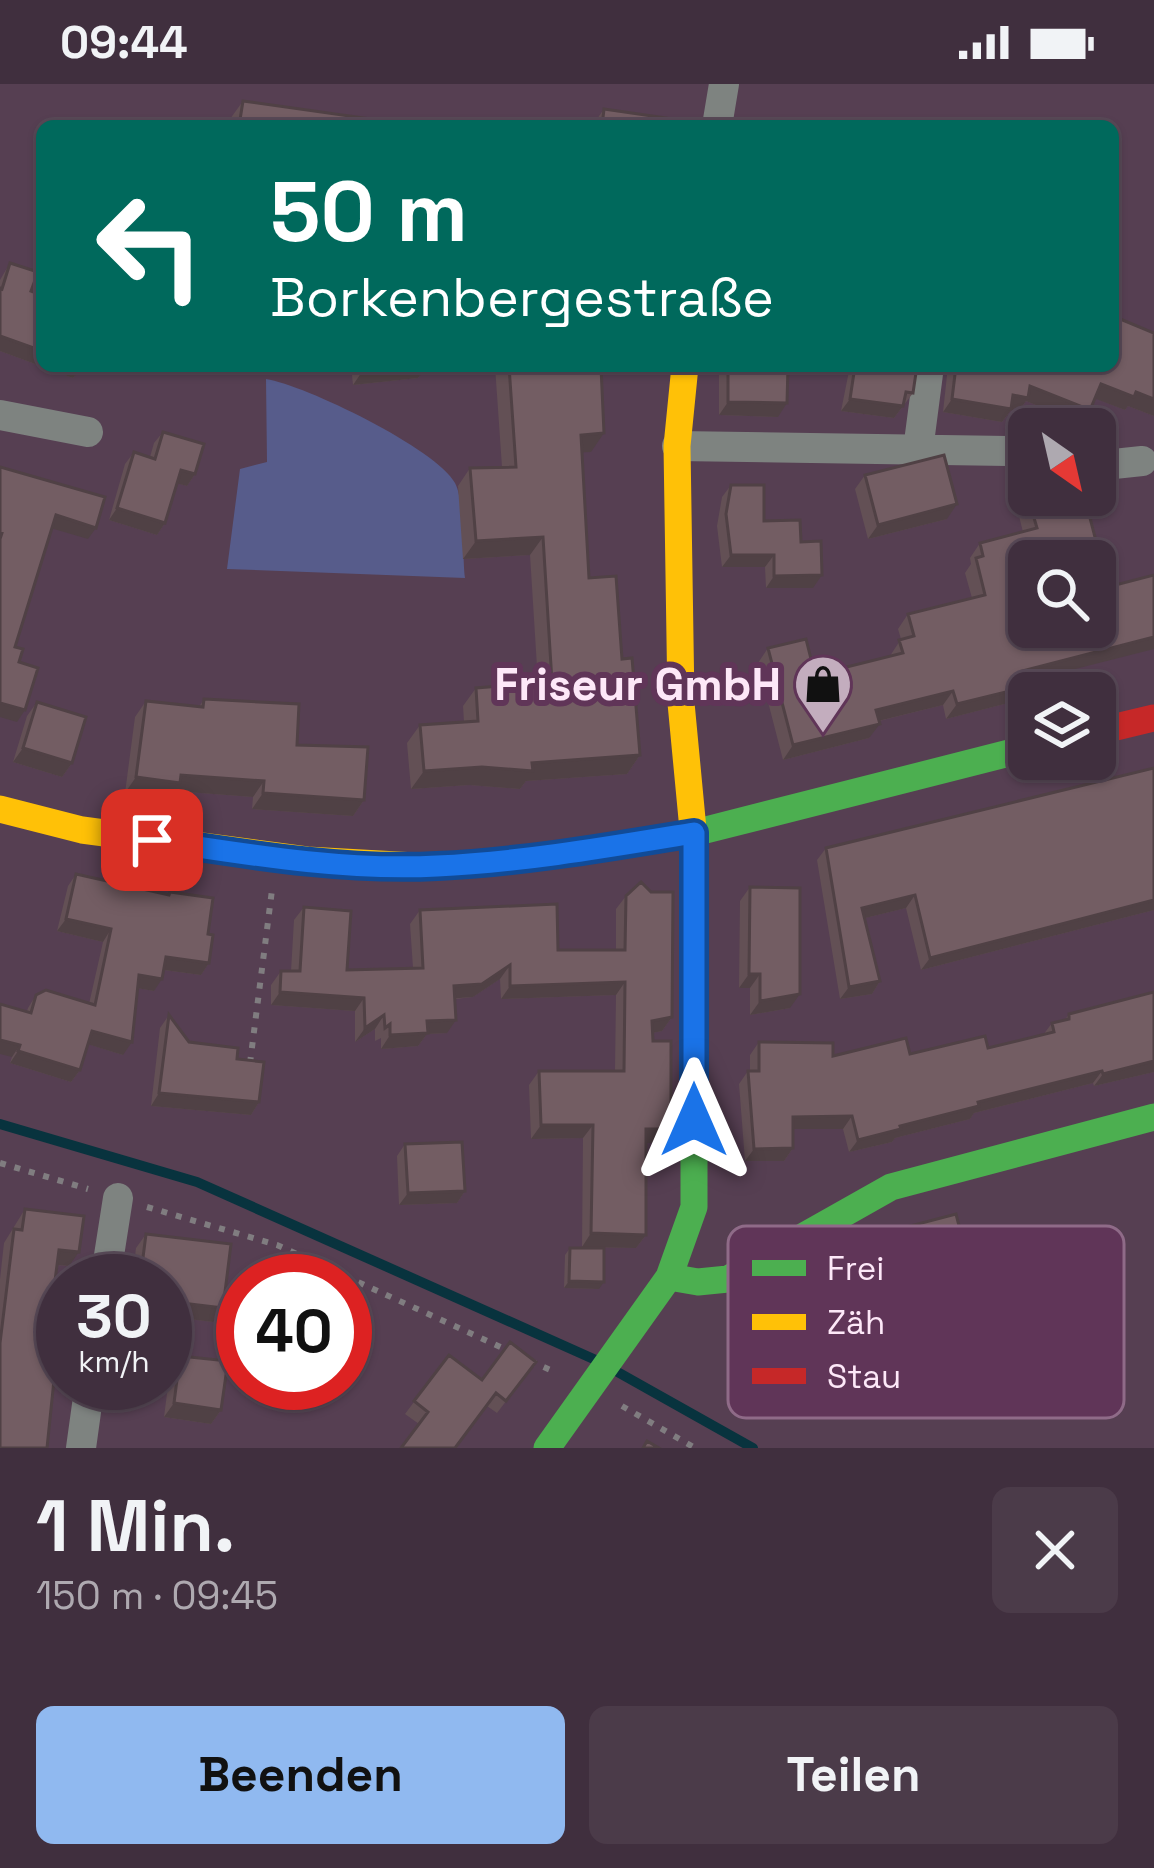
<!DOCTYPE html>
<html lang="de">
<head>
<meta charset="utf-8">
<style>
  :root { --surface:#402f3e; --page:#4b3b49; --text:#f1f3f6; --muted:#aea9b0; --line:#594a58; --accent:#90b9f0 }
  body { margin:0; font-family:"Space Grotesk",sans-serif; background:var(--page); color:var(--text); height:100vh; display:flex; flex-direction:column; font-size:45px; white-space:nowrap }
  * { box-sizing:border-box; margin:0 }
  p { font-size:39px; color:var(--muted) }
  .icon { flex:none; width:66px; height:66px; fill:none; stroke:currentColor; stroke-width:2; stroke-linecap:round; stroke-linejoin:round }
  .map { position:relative; height:1364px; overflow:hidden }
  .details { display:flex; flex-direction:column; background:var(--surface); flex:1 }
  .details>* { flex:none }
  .banner { position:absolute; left:36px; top:36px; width:1083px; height:252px; border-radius:18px; box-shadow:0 3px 9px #0004,0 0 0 3px var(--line); background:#00695c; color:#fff; overflow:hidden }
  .needle { width:78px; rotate:146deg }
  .buttons { position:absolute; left:1008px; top:324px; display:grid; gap:24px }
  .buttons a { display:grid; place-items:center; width:108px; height:108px; border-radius:18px; background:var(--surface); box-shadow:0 3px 9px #0004,0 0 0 3px var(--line); font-size:60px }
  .speed { position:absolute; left:36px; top:1170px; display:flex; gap:24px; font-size:60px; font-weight:700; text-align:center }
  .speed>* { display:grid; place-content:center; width:156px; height:156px; border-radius:50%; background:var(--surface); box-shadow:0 3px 9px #0004,0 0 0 3px var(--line); line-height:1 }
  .speed small { font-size:30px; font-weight:400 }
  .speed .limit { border:18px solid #d22; background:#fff; color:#111 }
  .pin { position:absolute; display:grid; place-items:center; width:102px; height:102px; color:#fff; margin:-51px; border-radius:24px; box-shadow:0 6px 18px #0006 }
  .me { position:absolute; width:132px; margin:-66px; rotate:0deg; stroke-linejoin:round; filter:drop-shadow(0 0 9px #0008) }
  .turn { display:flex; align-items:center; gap:42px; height:252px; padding:0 36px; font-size:54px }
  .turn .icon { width:156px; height:156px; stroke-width:2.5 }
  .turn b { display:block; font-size:84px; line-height:102px }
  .round { display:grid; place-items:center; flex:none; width:126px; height:126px; border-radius:18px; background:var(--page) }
  .overview { display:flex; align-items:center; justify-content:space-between; height:204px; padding:0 36px }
  h1 { font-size:72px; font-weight:700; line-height:90px }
  .action { display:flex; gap:24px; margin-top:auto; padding:24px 36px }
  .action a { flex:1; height:138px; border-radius:18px; background:var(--accent); color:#111; font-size:48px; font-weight:700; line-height:138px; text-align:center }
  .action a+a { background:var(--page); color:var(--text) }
  .status { display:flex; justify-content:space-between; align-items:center; height:84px; padding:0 60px; background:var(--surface); direction:ltr }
  .status svg { height:33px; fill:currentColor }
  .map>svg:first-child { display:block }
  .green { fill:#575c8b }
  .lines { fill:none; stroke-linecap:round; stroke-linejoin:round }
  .stream { stroke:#08333e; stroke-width:10 }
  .path { stroke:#807d80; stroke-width:6; stroke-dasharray:6 9; stroke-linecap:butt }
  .street { stroke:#7e8380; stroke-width:30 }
  .fast { stroke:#4caf50; stroke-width:27 }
  .slow { stroke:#ffc107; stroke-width:27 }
  .jam { stroke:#c62828; stroke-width:27 }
  .wall { fill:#635055 }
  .shaded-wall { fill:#504145 }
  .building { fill:#735d63; stroke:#504145; stroke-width:3; fill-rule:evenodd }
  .route-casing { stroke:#114b97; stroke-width:30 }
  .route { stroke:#1a73e8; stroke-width:21 }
  .labels { text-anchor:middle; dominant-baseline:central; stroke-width:12; stroke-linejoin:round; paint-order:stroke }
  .poi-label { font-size:45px; font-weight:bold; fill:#fde8f8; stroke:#603558; text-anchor:end }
  .key { fill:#603558; stroke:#8f6b88; stroke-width:3 }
  .key-label { font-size:33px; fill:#fde8f8 }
</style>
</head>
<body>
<div class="status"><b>09:44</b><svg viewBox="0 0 49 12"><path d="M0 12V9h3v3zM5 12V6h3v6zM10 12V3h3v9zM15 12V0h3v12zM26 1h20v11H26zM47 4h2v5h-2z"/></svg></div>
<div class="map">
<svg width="1154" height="1364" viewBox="0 0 1154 1364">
  <rect width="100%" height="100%" fill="#563f52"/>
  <path class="green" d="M266,295C305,301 437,365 455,399C465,418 462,470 465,494L227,485L240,385L267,378Z"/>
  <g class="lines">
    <path class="stream" d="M0,1040L197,1098L598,1277
      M614,1286L753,1364"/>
    <path class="path" d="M250,979L272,806
      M0,1079L88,1105
      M147,1123L277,1161L507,1266
      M530,1277L557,1289
      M622,1322L695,1364"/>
    <path class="street" d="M717,42L724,0
      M0,331L88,348
      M677,362L1008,367L1029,371
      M918,366L929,282
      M1095,382L1142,377
      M105,1197L118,1114
      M81,1364L90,1299"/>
    <path class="fast" d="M539,773L694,749L1029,664
      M669,1193L698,1198L728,1195L891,1103L1154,1033
      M547,1364L669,1193L694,1123V756"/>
    <path class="slow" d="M685,282L677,362L681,619L694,756
      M0,725L82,746L307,776L434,783L539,773"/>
    <path class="jam" d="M1095,648L1154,634"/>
  </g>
  <path class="wall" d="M243,17L392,42H225Z
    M604,25L665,42H592Z
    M10,179L82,282L73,294L0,267V196Z
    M1154,249V332L1128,322L1125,326L1095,314L1090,326L1080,339L1026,317L1019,327L1011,326L1002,338L943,328L948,282H1113Z
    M351,282H427L418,294L353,301Z
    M495,282H588L591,368H582L589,494L622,575L640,671L627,690L526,697L520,705L469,701L411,705L407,659L420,641L464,638L463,622L476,604L538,599L530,471L463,475L458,402L470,384L502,383Z
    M719,282H788L778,333L719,331Z
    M850,282H917L913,309L894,334L841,327Z
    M163,348L195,390L187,402L177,399L165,439L157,451L109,436L125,380L134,368L150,373L154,359Z
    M865,391L947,435L868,455L855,405Z
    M731,401L764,437L801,458L813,504H766L765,483H722L717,442L722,413Z
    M1052,411L1025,598L1026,603L1016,617L946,635L943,621L879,637L869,654L783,676L758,579L768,564L815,591L890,572L901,555L898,545L908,530L972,514L965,489L971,480L970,474L980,459L1023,448L1019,432L1029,417Z
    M204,615L297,661L364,716L353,732L252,725L253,713L174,707L169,714L125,709L135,633L146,617L199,623Z
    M37,618L72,679L62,693L13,678L27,632Z
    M1154,684V826L921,886L906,824L865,834L880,897L872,910L840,915L817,776L826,764Z
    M76,790L168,811L170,808L208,850L209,879L201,891L164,886L154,907L138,904L123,971L88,960L80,986L71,998L10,979L28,924L36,911L89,920L103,858L57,847L68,802Z
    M750,803L790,924L750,931V904H739L740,817Z
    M626,812L672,933L662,947L652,949L661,1059H646V1151L636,1164L582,1163L583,1054L531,1055L529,1001L539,987H615L616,911L501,915L500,895L473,913L455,915L447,949L427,950L418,962L381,965V954L375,957V945L355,958V927L271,921V901L281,887H291L294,836L304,823L347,886L413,884L410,840L420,826L558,866H616V825Z
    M1069,930L1154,988L1094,1002L1093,999L974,1029L970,1035L895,1054L892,1058L849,1068L843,1045H793V1064L784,1077H745L739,1000L748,987H750V971L759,958L833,972L910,970L988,964L1043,951L1052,939L1065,936Z
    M169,931L189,958L259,1018L251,1031L151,1022L160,944Z
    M405,1060L465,1107L457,1119L399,1121L397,1072Z
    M25,1125L69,1182L57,1181L51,1227L0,1364V1195L4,1159Z
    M887,1148L960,1198L891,1217L877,1162Z
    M146,1150L213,1238L165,1232V1197H132L136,1164Z
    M570,1164L599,1205L564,1204L565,1171Z
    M793,1235L849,1286L833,1290L829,1296L797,1304L783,1249Z
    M449,1271L482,1296L536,1278L497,1329L487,1322L419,1340L405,1330Z
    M180,1272L221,1326L211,1340L164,1333L170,1286Z"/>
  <path class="shaded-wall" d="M0,252L42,267V282H82L73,294L0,267Z
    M366,282H427L418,294L353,301Z
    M1101,300L1136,308L1154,315V332L1128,322L1125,326L1091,313Z
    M1030,302L1090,326L1080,339L1026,317L1019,327L1011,326L1002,338L943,328L952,315L1013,311Z
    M850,315L903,322L894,334L841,327Z
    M728,318L787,319L778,333L719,331Z
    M604,349L591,368L568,369L581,351Z
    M181,386L195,390L187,402L172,398Z
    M957,420L947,435L868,455L878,441Z
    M117,424L165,439L157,451L109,436Z
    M56,431L96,444L88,455L47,443Z
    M543,453L530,471L463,475L476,457Z
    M731,471H774L765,483H722Z
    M822,491L813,504H766L774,492Z
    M1154,553V565L1012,601L1022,587Z
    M1026,603L1016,617L946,635L957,620Z
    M953,607L943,621L866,640L876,626Z
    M0,619L25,626L17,638L0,633Z
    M880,640L869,654L783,676L793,661Z
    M23,664L72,679L62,693L13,678Z
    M640,671L627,690L526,697L520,705L469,701L411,705L424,687Z
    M181,691L264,697L253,713L174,707L169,714L125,709L136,693Z
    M263,709L364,716L353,732L252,725Z
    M915,811L906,824L853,837L862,824Z
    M1154,816V826L921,886L930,874Z
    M66,835L111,845L103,858L57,847Z
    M166,873L209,879L201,891L157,885Z
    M510,881L500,895L473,913L445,915L454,902Z
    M749,890H760L750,904H739Z
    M139,891L162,895L154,907L131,903Z
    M880,897L872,910L840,915L849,903Z
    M625,898L616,911L501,915L510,902Z
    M280,908L364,914L355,927L271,921Z
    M800,910L790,924L750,931L760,917Z
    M384,931L375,945L355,958L365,944Z
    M672,933L662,947L642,951L652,937Z
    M456,936L447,949L427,950L418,962L381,965L390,951L427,937Z
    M92,947L132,958L123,971L84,959Z
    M0,956L20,961L12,973L0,970Z
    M18,967L80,986L71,998L10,979Z
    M1154,977V988L1094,1002L1103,990Z
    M1102,987L1093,999L974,1029L970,1035L895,1054L892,1058L849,1068L858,1056L900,1042L978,1018Z
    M159,1009L259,1018L251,1031L151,1022Z
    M852,1032L843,1045H784L793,1033Z
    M541,1041H593L583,1054L531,1055Z
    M646,1045H671L661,1059H637Z
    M793,1064L784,1077H745L754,1065Z
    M465,1107L457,1119L399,1121L408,1109Z
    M591,1149L646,1151L636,1164L582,1163Z
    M59,1166L79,1168L69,1182L49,1180Z
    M970,1184L960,1198L891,1217L901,1203Z
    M569,1197L604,1198L599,1205L564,1204Z
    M165,1217L223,1224L213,1238L165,1232Z
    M858,1272L849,1286L833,1290L829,1296L797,1304L807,1290L837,1277Z
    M174,1319L221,1326L211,1340L164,1333Z"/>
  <path class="building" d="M243,17L392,38V42H239Z
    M604,25L666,34L665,42H602Z
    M10,179L38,188L31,207L42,211V267L0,252V204L2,205Z
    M1113,232L1154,249V315L1136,308L1134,313L1101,300L1090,326L1030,302L1028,314L1013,311L1011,325L952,315L956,282H1113Z
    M509,282L601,283L604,349L581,351L589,494L616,492L622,575L632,574L640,671L532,679L533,687L482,683L424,687L420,641L478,637L476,604L552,598L543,453L476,457L470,384L516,383Z
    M728,282H788L787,319L728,318Z
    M855,282H917L913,309L906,308L903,322L850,315Z
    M163,348L204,360L195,390L181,386L165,439L117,424L134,368L155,375Z
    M944,371L957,420L878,441L865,391Z
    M0,383L105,413L96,444L56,431L15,563L23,565L19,578L38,584L25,626L0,619V455L2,449L0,448Z
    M731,401H764V437L800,436L801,458L821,457L822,491L774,492V471H731L726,430Z
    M1052,411H1084L1108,503L1154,491V553L1022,587L1026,603L957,620L953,607L876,626L880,640L793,661L768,564L806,555L815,591L903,569L899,556L914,552L908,530L985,511L976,474L983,472L980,459L1037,444L1029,417ZM1029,477H1095V543H1029Z
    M204,615L299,620L297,661L368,663L364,716L263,709L264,697L181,691L180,699L136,693L146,617L203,623Z
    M37,618L86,633L72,679L23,664Z
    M1154,684V816L930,874L915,811L862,824L880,897L849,903L826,764Z
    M76,790L169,811L170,808L213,814L208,850L213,851L209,879L166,873L162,895L139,891L132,958L92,947L80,986L18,967L20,961L0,956V920L31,929L36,911L46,906L95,921L111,845L66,835Z
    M641,798L651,808H673L672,933L652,937L653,957H671V1045H646V1151L591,1149L593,1041H541L539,987H624L625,898L510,902V881L482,900L454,902L456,936L427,937L428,949L390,951V940L385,944L384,931L365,944L364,914L280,908L281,887H300L304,823L351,827L347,886L423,884L420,826L557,820L558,866H625L626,812Z
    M750,803L800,804V910L760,917V890H749Z
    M1154,908V977L1103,990L1102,987L978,1018L979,1022L900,1042L901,1045L858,1056L852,1032L793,1033V1064L754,1065L748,987H759V958L833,959V972L906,954L910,970L985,952L988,964L1054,948L1052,939L1069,935V930Z
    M169,931L189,958L238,964L237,975L264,978L259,1018L159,1009Z
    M462,1058L465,1107L408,1109L405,1060Z
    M25,1125L84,1132L79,1168L59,1166L51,1227L61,1228L47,1364H0V1259L14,1145L22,1146Z
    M956,1130L970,1184L901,1203L887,1148Z
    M146,1150L231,1160L223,1224L165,1217V1197H140Z
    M570,1164H604V1198L569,1197Z
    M510,1258L536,1278L506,1317L496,1309L455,1364H401L428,1328L414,1317L449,1271L482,1296Z
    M180,1272L228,1277L221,1326L174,1319Z
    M647,1357L659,1364H643Z"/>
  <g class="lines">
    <defs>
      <path id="route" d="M152,756C245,770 343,787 437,782C523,778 609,763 694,749V1036"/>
    </defs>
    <use href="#route" class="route-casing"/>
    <use href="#route" class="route"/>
  </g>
  <defs>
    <symbol id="shop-pin" viewBox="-11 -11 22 30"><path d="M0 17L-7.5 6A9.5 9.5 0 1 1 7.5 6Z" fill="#c3adbe" stroke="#603558"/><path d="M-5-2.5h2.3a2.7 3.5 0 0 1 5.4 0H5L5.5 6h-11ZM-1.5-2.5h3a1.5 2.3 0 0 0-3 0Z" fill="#111"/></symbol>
  </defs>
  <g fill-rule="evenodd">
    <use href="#shop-pin" x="790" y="567" width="66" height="90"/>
  </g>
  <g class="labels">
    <g class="poi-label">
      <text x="781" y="600">Friseur GmbH</text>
    </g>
  </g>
  <rect x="728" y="1142" width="396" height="192" rx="18" class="key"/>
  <rect x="752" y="1176" width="54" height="16" fill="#4caf50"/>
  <rect x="752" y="1230" width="54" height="16" fill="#ffc107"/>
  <rect x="752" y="1284" width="54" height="16" fill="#c62828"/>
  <g class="key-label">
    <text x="827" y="1196">Frei</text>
    <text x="827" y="1250">Zäh</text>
    <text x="827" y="1304">Stau</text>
  </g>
</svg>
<div class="buttons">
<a><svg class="needle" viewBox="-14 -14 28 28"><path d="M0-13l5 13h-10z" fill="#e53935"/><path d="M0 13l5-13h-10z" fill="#aea9b0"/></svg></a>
<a><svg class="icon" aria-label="search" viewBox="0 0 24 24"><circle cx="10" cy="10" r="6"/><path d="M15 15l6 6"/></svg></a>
<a><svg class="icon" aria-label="layers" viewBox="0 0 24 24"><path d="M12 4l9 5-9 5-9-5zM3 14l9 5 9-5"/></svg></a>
</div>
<div class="speed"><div>30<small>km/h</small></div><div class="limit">40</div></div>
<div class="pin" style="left:152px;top:756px;background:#d93025"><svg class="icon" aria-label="arrive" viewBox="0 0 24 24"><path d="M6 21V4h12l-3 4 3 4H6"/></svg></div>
<svg class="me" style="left:694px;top:1036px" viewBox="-20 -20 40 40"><path d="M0-17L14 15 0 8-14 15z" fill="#1a73e8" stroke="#fff" stroke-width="4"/></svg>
<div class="banner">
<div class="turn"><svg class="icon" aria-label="left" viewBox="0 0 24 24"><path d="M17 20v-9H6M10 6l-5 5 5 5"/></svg><div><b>50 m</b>Borkenbergestraße</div></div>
</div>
</div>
<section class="details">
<div class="overview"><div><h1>1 Min.</h1><p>150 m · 09:45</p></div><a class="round"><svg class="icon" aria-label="close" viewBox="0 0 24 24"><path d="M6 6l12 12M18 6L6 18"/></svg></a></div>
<div class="action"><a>Beenden</a><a>Teilen</a></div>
</section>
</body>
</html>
